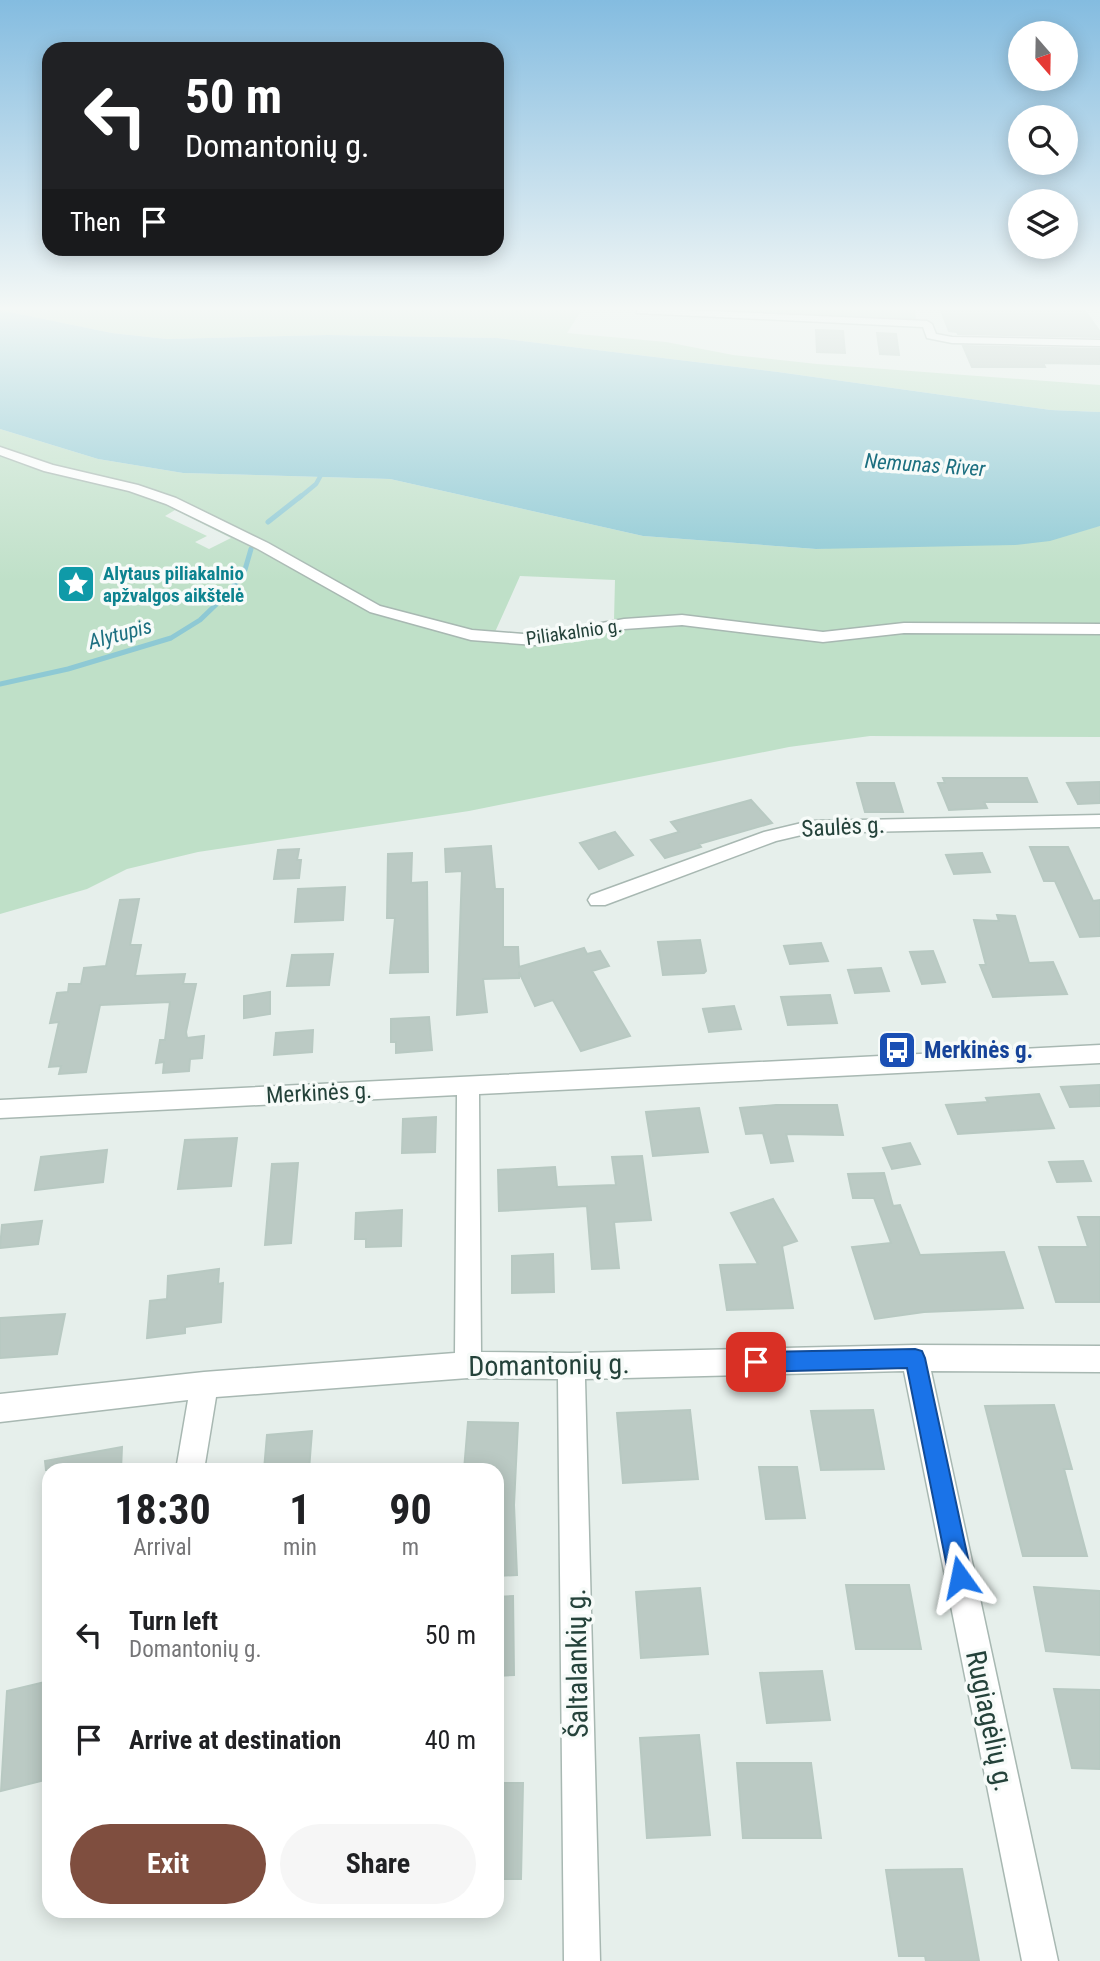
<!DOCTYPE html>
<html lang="en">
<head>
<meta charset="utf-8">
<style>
  :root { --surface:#fff; --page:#f6f6f6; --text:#202124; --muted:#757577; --accent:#7f4e3f }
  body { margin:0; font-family:"Roboto Condensed",sans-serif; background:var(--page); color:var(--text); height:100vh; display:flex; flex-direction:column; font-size:26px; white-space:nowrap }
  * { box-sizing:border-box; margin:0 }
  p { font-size:23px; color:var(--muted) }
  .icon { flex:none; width:38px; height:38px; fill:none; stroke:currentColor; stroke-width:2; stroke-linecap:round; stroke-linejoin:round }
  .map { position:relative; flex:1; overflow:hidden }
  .side { position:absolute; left:42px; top:1463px; width:462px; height:455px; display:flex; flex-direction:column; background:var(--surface); border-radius:21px; box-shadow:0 4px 18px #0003 }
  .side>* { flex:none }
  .hud { position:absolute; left:42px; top:42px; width:462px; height:214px; border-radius:21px; box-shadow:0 4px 18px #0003; background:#202124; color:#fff; overflow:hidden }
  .needle { width:46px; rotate:160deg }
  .tools { position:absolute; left:1008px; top:21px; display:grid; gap:14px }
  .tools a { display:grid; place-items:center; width:70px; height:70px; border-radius:50%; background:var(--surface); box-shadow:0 4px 18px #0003; font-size:35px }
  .pin { position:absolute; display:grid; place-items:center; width:60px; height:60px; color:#fff; margin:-30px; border-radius:14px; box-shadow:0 4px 10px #0006 }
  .me { position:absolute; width:77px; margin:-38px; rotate:348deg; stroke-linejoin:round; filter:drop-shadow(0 0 5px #0008) }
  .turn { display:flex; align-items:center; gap:24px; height:147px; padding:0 28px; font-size:32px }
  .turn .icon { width:91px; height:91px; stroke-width:2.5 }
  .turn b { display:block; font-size:49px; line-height:60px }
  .then { display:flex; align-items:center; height:66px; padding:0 28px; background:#0003; gap:14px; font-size:26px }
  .eta { display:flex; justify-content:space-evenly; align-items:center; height:119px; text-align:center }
  .eta b { font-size:42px; font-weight:700; line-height:49px }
  .button { display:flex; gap:14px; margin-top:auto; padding:14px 28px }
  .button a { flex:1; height:80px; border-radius:42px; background:var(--accent); color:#fff; font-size:28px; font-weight:700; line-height:80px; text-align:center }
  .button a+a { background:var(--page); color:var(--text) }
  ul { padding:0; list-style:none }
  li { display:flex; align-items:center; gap:21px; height:105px; padding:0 28px }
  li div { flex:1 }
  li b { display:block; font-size:26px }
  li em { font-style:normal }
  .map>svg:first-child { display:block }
  .green { fill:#bfe0c8; fill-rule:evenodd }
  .water { fill:#8ec9d4 }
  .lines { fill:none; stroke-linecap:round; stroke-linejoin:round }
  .stream-far1 { stroke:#8ec9d4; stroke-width:4.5 }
  .stream { stroke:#8ec9d4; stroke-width:5 }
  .building { fill:#bbcac4; stroke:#b8c9c2; stroke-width:2 }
  .minor-casing { stroke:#a8b8b2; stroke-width:3 }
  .minor { fill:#fff; fill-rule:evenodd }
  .route { fill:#1a73e8; stroke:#114b97; stroke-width:2 }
  .labels { text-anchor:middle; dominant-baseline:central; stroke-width:7; stroke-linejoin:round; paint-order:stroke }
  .far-culture-label { font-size:19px; font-weight:bold; fill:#0d838f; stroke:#f7fbf9; text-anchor:start }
  .far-street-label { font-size:19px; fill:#24423a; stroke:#f7fbf9 }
  .far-water-label { font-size:21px; font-style:italic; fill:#1c6f80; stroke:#f7fbf9 }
  .street-label { font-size:23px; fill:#24423a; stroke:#f7fbf9 }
  .transit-label { font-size:23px; font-weight:bold; fill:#164399; stroke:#f7fbf9; text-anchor:start }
  .near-street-label { font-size:28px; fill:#24423a; stroke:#f7fbf9 }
</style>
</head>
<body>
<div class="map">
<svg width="1100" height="1961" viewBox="0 0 1100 1961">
  <rect width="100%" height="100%" fill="#e6efeb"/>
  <path class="green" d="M0,308H583L567,333L666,342L733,355L817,364L1100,385V412L1051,410L778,372L498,338L328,335L167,339L112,333L0,310Z
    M686,308H915L916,321Z
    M0,429L98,459L183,473L390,479L643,536L816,549L1100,526V737L870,736L789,747L469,811L198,852L127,869L87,889L0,914ZM175,510L231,538L209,549L195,542L207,536L165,516ZM520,576L615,580L614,620L551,633L495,632Z"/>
  <path class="water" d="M0,310L112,333L167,339L328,335L498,338L778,372L1051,410L1100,412V526L1050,541L1015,545L816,549L643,536L390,479L183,473L98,459L0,429Z"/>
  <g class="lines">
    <path class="stream-far1" d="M299,498L316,484L325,468"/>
    <path class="stream" d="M268,522L301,496
      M0,684L68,669L171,638L200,620L226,595L244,573L251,549"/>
  </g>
  <path class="building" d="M940,308H1083L1100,332V337L958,334L957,332L949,331Z
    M816,330L843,331L845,353L817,352Z
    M877,333L896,334L899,355L880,354Z
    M963,346L1100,349V364L1043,363L1045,367H972Z
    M943,778H1027L1037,802H984L987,808L949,810L938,783H945Z
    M1100,782V803L1078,804L1067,783Z
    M857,783H894L903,812H865Z
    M751,800L772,823L699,844L701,847L665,858L651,840L679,832L671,822Z
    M615,832L633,855L599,869L580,843Z
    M491,846L495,889H503V947H518L519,967L584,948L587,954L600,951L609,966L592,971L630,1036L581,1051L553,1000L535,1006L519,972V978L483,979L487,1012L457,1015L462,871L446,872L445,849Z
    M1030,847H1068L1093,901L1100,900V936L1080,937L1055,881H1044Z
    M299,849L297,860H301L299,878L274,879L278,850Z
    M412,853L411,883L427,882L428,972L390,973L395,918H387L388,854Z
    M982,853L990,872L954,874L946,855Z
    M345,887L343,920L295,922L298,889Z
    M139,899L130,945H141L135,976L185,974L183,984H196L186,1032L187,1038L204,1036L202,1058L190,1059L189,1071L163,1073L164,1062L156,1063L160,1040H165L170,1002L100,1005L86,1072L59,1074L61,1066L49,1067L59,1022L50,1023L57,993L68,992L69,984H81L84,968L106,966L120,900Z
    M997,915L1015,916L1029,963L1053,962L1067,994L993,997L980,965H986L974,920L999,921Z
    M700,940L706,971L704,973L663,975L658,942Z
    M821,943L828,961L790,964L784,946Z
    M933,951L945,982L922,984L910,952Z
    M333,954L329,985L287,986L292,955Z
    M881,968L889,991L855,993L848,970Z
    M270,992V1014L244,1018V996Z
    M830,995L837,1023L788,1025L781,997Z
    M734,1006L741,1029L709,1032L703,1009Z
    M429,1017L432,1050L396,1053V1042H391V1019Z
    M313,1030L312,1052L274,1055L276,1033Z
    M1100,1085V1106L1070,1107L1061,1087Z
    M1039,1094L1054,1128L958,1134L946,1105L988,1102L986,1098Z
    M776,1105H837L843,1135L786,1134L793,1161L771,1163L763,1133L746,1134L740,1108Z
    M699,1108L708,1152L653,1156L646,1112Z
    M436,1117L435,1152L402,1153L403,1119Z
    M237,1138L231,1186L178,1189L185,1140Z
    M910,1143L920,1164L892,1169L883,1148Z
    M107,1150L103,1182L35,1190L41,1157Z
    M642,1156L651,1220L614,1222L619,1268L592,1269L587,1206L499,1211L498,1170L555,1167L557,1187L616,1185L612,1157Z
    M1083,1161L1091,1181L1057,1182L1049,1162Z
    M298,1163L291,1243L265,1245L272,1164Z
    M884,1173L893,1206L900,1205L920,1255L1004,1252L1023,1308L924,1312L875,1319L852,1247L891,1243L874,1198H853L848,1174Z
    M773,1199L797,1241L782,1246L793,1308L727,1310L720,1265L758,1264L731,1213Z
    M402,1210L401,1246L366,1247V1239H355L356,1213Z
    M1078,1217H1100V1302H1056L1039,1247H1088Z
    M42,1221L38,1244L0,1248L2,1225Z
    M553,1254L554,1292L512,1293V1256Z
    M219,1269L218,1284L223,1283L221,1322L185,1327V1333L147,1338L150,1301L167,1299L168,1276Z
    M65,1314L57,1354L0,1358V1318Z
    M1054,1405L1072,1469H1064L1087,1556H1023L985,1406Z
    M690,1410L698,1479L623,1483L617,1413Z
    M873,1410L884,1469L821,1470L811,1411Z
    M468,1422L518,1423L514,1505L517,1575L497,1576V1470H464Z
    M312,1431L309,1470H264L267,1435Z
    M122,1447L121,1470H46L45,1461Z
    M759,1467H797L805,1518L766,1519Z
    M846,1585H909L921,1649H856Z
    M1034,1587L1100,1591V1655L1046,1651Z
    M700,1588L708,1654L641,1658L636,1592Z
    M513,1596L514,1675L497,1676V1597Z
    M822,1671L830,1720L767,1723L760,1673Z
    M49,1681V1779L1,1791L7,1691Z
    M1054,1689L1100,1690V1769L1072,1768Z
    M699,1735L710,1835L647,1838L640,1738Z
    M737,1763H811L821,1838H743Z
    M497,1783H523L521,1879H497Z
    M962,1869L979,1961H926L925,1956H899L886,1870Z"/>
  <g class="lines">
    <defs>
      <path id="minor" d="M642,308L927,321L932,324L936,334L952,337L1100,340V346L952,343L927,338L923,327L637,313V309Z
        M0,447L53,465L138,485L176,498L268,543L380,606L472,630L535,635L624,619L682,615L823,632L904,623L1100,624V634L904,633L823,642L682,625L624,629L535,645L471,640L370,612L258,549L166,504L129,491L44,471L0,455Z
        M1100,815V827L810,833L776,841L605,905H591L588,900L591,895L764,832L810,821Z
        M1100,1045V1063L479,1094L481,1352L571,1353L915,1345L1100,1346V1372L931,1371L1058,1961H1022L904,1371L585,1379L600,1961H564L558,1379L468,1378L216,1397L204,1470H176L188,1400L0,1422V1394L204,1372L455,1353L457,1095L0,1118V1100Z"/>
    </defs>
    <use href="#minor" class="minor-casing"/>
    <use href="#minor" class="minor"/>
  </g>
  <linearGradient id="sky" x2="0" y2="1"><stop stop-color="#84bce0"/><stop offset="0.53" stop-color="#f4f8f6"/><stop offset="1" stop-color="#f4f8f6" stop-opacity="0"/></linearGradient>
  <rect width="1100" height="582" fill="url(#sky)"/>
  <path class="route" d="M915,1349L922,1351L925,1358L972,1577L968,1586L960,1589L952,1586L949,1577L907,1368L756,1372L749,1369L746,1362L749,1355L756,1352Z"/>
  <defs>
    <symbol id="sight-square" viewBox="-11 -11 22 22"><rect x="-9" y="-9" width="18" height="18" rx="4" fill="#0f9aa8" stroke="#f7fbf9"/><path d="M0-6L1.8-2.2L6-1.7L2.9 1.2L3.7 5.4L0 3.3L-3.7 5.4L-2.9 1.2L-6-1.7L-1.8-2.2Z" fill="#fff"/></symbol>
    <symbol id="bus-square" viewBox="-11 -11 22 22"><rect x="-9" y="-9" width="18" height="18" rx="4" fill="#1a4fb4" stroke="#f7fbf9"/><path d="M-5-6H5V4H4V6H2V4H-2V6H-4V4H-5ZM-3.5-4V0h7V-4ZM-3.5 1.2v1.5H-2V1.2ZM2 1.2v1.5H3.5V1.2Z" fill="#fff"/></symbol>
  </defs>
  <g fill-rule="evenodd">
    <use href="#sight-square" x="54" y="562" width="44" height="44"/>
    <use href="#bus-square" x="875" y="1028" width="44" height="44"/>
  </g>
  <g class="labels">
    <g class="far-culture-label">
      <text x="103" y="573">Alytaus piliakalnio<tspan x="103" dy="22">apžvalgos aikštelė</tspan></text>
    </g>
    <g class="far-street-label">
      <text transform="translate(574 632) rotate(-8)">Piliakalnio g.</text>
    </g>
    <g class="far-water-label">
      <text transform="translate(925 465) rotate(4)">Nemunas River</text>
      <text transform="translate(120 634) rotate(-15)">Alytupis</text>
    </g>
    <g class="street-label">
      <text transform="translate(843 827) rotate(-3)">Saulės g.</text>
      <text transform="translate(319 1093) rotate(-3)">Merkinės g.</text>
    </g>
    <g class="transit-label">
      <text x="924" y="1050">Merkinės g.</text>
    </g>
    <g class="near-street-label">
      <text transform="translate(549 1365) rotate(-1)">Domantonių g.</text>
      <text transform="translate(577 1663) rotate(-91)">Šaltalankių g.</text>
      <text transform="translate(990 1721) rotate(78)">Rugiagėlių g.</text>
    </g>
  </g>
</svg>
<div class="tools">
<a><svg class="needle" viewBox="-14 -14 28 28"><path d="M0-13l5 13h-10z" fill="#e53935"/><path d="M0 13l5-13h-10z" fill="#757577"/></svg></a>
<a><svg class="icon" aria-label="search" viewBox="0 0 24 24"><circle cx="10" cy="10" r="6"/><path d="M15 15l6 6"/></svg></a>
<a><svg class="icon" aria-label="layers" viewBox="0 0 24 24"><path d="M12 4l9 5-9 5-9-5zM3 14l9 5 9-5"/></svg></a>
</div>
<div class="pin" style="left:756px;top:1362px;background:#d93025"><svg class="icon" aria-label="arrive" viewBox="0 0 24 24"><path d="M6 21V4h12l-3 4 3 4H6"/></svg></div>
<svg class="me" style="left:960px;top:1577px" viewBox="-20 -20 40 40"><path d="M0-17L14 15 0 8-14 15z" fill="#1a73e8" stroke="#fff" stroke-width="4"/></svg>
<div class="hud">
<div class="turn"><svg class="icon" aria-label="left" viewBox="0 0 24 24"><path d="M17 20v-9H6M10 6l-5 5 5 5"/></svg><div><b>50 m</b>Domantonių g.</div></div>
<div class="then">Then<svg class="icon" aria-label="arrive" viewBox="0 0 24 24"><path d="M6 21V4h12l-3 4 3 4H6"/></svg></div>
</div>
<section class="side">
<div class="eta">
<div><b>18:30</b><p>Arrival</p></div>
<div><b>1</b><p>min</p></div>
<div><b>90</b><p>m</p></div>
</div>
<ul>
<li><svg class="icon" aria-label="left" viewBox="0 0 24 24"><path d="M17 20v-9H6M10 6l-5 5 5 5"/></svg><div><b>Turn left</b><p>Domantonių g.</p></div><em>50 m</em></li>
<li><svg class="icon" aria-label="arrive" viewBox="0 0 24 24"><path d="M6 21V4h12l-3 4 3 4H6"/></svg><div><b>Arrive at destination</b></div><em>40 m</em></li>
</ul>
<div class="button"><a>Exit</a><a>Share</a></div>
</section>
</div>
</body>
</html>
